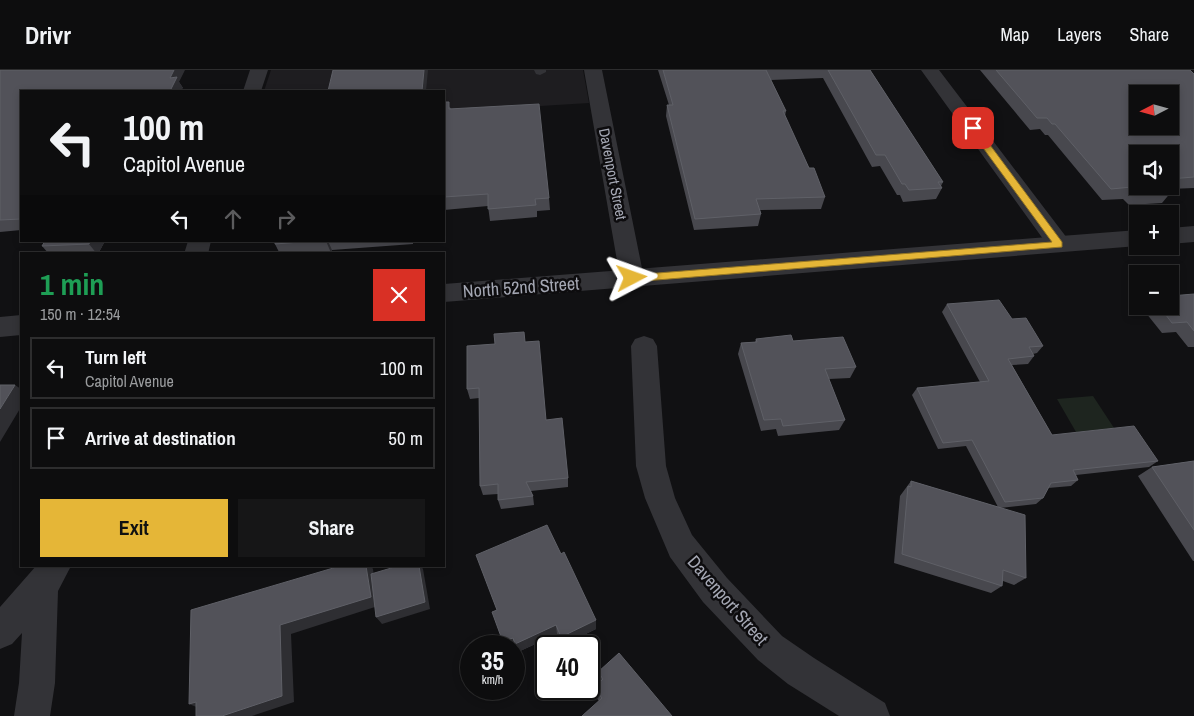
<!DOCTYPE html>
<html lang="en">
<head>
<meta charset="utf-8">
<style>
  :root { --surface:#0d0d0e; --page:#161617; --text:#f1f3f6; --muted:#9a9c9e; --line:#2d2d2e; --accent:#e5b637 }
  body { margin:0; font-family:"Archivo Narrow",sans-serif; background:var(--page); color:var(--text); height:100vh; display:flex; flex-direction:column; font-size:19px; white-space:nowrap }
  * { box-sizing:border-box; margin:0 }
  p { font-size:16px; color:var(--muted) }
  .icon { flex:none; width:28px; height:28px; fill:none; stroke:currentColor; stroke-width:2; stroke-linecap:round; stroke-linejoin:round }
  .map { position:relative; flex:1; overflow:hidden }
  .sheet { position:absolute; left:20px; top:182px; width:425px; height:315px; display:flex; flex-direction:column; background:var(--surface); border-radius:0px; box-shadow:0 2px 8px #0003,0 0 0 1px var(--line) }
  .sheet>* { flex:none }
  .banner { position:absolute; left:20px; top:20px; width:425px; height:152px; border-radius:0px; box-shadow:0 2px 8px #0003,0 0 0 1px var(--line); background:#0d0d0e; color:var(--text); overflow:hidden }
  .needle { width:32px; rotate:264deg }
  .controls { position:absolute; left:1129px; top:15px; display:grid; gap:10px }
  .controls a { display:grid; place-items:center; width:50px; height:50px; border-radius:0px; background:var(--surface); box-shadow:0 2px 8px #0003,0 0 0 1px var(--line); font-size:25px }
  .speed { position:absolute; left:460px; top:565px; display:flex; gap:10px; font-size:25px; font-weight:700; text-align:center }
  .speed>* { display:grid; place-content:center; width:65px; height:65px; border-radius:50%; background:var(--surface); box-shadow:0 2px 8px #0003,0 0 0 1px var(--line); line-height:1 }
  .speed small { font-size:12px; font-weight:400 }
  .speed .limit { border:2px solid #111; border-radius:8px; background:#fff; color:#111 }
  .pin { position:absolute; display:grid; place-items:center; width:42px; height:42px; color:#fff; margin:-21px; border-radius:10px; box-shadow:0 2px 8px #0006 }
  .me { position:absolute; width:55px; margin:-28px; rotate:86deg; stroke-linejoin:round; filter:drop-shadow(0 0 4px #0008) }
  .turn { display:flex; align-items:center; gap:18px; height:105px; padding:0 20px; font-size:22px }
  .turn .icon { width:65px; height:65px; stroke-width:2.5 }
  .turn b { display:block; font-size:35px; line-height:42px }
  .lanes { display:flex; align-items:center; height:48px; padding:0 20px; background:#0003; justify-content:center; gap:25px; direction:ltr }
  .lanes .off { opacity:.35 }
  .round { display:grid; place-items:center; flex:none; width:52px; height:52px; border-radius:0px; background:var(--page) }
  .head { display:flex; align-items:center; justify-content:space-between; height:85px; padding:0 20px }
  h1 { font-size:30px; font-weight:800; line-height:38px; color:#1e9e55 }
  .primary-button { display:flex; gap:10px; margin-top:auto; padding:10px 20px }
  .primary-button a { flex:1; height:58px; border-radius:0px; background:var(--accent); color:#111; font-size:20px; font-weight:800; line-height:58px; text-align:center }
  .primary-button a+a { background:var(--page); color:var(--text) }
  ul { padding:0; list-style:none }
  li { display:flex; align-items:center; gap:15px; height:62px; margin:0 10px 8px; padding:0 10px; border:2px solid var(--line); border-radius:0px }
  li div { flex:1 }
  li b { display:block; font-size:19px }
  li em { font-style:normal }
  header { display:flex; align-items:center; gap:30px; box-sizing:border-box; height:70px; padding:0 25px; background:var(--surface); border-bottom:1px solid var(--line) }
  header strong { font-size:24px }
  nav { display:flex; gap:28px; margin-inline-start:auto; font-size:18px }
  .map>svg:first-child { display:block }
  .built { fill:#1e1d20 }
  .green { fill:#1e251f }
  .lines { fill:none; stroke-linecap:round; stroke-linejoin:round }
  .service { fill:#333337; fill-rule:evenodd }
  .minor { fill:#333337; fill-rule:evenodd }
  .tertiary { fill:#333337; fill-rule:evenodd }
  .wall { fill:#48484e; fill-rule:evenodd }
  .shaded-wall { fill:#2e2e32 }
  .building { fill:#525259; stroke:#5f6067; fill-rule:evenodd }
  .route { fill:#e5b637; stroke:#957624 }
  .labels { text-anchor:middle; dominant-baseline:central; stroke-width:5; stroke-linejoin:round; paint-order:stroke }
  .far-street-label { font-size:15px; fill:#a4a7b3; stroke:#0d0c0e }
  .street-label { font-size:18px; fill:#a4a7b3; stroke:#0d0c0e }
</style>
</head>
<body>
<header>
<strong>Drivr</strong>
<nav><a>Map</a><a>Layers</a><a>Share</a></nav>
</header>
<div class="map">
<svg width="1194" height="646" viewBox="0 0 1194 646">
  <rect width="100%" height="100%" fill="#111113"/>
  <path class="built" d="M271,0H583L589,33L444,42V21H264Z"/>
  <path class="green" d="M1093,326L1114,358L1076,362L1057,329Z"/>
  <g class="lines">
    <path class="service" d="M534,0H546V2L540,5L536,4Z"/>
    <path class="minor" d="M250,0H268L261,21H243Z
      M584,0H602L644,208L641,214L632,217L623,214L620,208Z
      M921,0H939L1067,168L1071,174L1067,180L1059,182L1051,180Z
      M188,171H211L208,184H184Z
      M644,266L653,269L657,276L666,396L675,428L692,465L727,508L782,566L814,588L885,633L890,646H839L788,614L758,590L703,532L670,487L645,428L636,396L631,276L635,269Z
      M36,496H71L58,521L55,613L50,646H14L19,613L22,563L12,574L0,579V537Z"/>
    <path class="tertiary" d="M1194,156V172L1170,174V158Z
      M1138,160V176L444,232V214Z
      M21,245V265L0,267V247Z"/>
  </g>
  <path class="wall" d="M0,0L179,12L183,18L21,21V160L0,162Z
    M658,0H870L943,112L941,116L942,118L936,129L903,132L900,125H897L880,96L872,97L823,8L771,10L786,41L785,46L809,98L825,127L821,139L760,140L761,144L758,156L694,160L666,46L667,35H669Z
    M980,0H1190L1194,4V118L1170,119L1172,121L1162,133L1129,135L1123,129L1102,130L1048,65H1045L1040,59L1030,60ZM1170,84V116H1138Z
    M444,32L549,128L550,140L537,141V147L490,151L488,136L444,140Z
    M45,171H105L98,184H49L42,176Z
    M275,171H413V174L332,180L331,183L314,184H280L275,174Z
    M1194,224V277H1188L1176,262L1162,263L1142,238L1144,236H1170Z
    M947,234L1012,249L1043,276L1037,283L1033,284L1034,286L1028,294L1012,295L1052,365L1158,391L1149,397L1076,405L1078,410L1071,416L1048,418L1043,428L1036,434L1000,438L1026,508L1014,515L1003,511L1002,516L991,523L894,493L900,426L911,411L998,437L966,376L938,379L912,325L917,318L980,312L942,242Z
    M756,269L793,271L856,297L850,308L829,309L845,350L839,360L778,366L776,359L761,361L738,284L741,273L755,272Z
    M526,272L546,350L568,408V417L531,421L533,426L534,435L501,439L498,430V424L483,425L480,416L479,328L470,329L467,319Z
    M1194,391V491H1193L1138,406L1152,397Z
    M497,540L596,559L563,575L557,564L518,582L516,577L514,578Z
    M598,602L672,646L599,631L594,625V618L600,612L598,610Z"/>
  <path class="shaded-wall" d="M174,0H185L179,12L183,18L181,21H170V8Z
    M424,0H428L426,21H422Z
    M90,171H105L98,184H97L89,174Z
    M326,171H328L332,180L331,183Z
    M15,315L21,319V337L0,372V339Z
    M366,496H371L373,499L378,536L291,564L294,632L252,646H222L280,555Z
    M419,496H421L423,499L430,539L382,554L376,547Z
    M596,550V559L563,575L561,567Z
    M556,555L557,564L518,582L515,574Z
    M513,568L516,577L514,578V576H505L503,572Z
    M196,632L204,640L189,634Z"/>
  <path class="building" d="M0,0H174L170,8L177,7L170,21H21V149L0,150Z
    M333,0H424L422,21H328Z
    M663,0H766L786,41H783L809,98H814L825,127L756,129L761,144L695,149L667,35H673Z
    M828,0H870L943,112H938L942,118L909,120L905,114H902L885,85H876Z
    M996,0H1190L1194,4V107L1170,109V84H1138V116H1167L1172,121L1138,124L1132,117L1111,119L1055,54H1052L1047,48H1037ZM1138,24H1170V56H1138Z
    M444,32H449V39L539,34L549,128L535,129L536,135L488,139V124L444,127Z
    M45,171H90L89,174L42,176Z
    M275,171H313L275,174Z
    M1194,224V261L1187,252L1172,253L1159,236H1170V226Z
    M999,230L1012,249L1026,248L1043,276L1029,277L1034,286L1008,289L1052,365L1134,356L1158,391L1073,400L1078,410L1051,413L1043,428L1005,432L972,370L943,373L917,318L989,311L947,234Z
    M524,262L525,272L539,271L546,350L562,348L568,408L526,412L533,426L498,430V414L480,416L479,318L467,319V276L495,274L494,264Z
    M791,265L793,271L843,267L856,297L825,299L845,350L783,356L781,349L764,350L741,273L757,272L756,269Z
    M0,315H15L0,339Z
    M1194,391V460L1152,397Z
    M911,411L1025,445L1026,508L1003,500L1002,516L902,484L908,416L911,417Z
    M547,455L561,484L564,482L596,550L561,567L556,555L515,574L513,568L503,572L492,542L497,540L476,485Z
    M340,496H366L371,527L280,555L282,626L222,646H196V632L189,634L191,540Z
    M398,496H419L425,532L376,547L371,504Z
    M619,583L672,646H582L602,628L594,618L603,609L598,602Z"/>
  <path class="route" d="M970,56H976L1062,172V177L632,212L627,208L632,205L1052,172L970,60Z"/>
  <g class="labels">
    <g class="far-street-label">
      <text transform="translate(613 104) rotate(79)">Davenport Street</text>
    </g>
    <g class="street-label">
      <text transform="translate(521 217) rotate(-4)">North 52nd Street</text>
      <text transform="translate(728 530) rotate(49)">Davenport Street</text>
    </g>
  </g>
</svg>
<div class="controls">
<a><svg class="needle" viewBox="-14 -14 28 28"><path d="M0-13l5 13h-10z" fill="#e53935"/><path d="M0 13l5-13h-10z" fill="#9a9c9e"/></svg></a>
<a><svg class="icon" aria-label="sound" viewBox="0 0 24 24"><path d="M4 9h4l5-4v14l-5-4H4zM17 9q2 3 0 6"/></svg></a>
<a>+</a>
<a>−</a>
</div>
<div class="speed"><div>35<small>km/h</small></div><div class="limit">40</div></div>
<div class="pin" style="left:973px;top:58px;background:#d93025"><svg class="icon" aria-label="arrive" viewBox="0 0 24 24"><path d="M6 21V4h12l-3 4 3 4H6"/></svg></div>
<svg class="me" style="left:632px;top:208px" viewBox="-20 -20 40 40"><path d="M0-17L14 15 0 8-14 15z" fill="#e5b637" stroke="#fff" stroke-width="4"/></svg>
<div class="banner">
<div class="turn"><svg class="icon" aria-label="left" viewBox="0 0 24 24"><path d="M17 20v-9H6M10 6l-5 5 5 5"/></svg><div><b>100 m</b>Capitol Avenue</div></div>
<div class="lanes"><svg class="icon" aria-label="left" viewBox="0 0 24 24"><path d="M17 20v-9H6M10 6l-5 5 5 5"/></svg><svg class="icon off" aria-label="ahead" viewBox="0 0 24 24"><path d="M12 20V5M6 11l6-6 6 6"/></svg><svg class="icon off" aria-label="right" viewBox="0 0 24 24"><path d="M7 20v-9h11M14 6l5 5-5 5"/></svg></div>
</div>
<section class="sheet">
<div class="head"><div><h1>1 min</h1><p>150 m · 12:54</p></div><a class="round" style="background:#d93025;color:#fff"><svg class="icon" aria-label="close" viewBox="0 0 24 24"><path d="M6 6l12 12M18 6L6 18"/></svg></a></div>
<ul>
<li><svg class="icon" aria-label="left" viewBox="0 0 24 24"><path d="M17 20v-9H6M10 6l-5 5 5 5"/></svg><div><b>Turn left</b><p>Capitol Avenue</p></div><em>100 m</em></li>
<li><svg class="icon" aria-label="arrive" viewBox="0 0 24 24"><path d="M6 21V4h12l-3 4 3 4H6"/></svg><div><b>Arrive at destination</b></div><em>50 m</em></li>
</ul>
<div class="primary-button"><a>Exit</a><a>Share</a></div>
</section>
</div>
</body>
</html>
